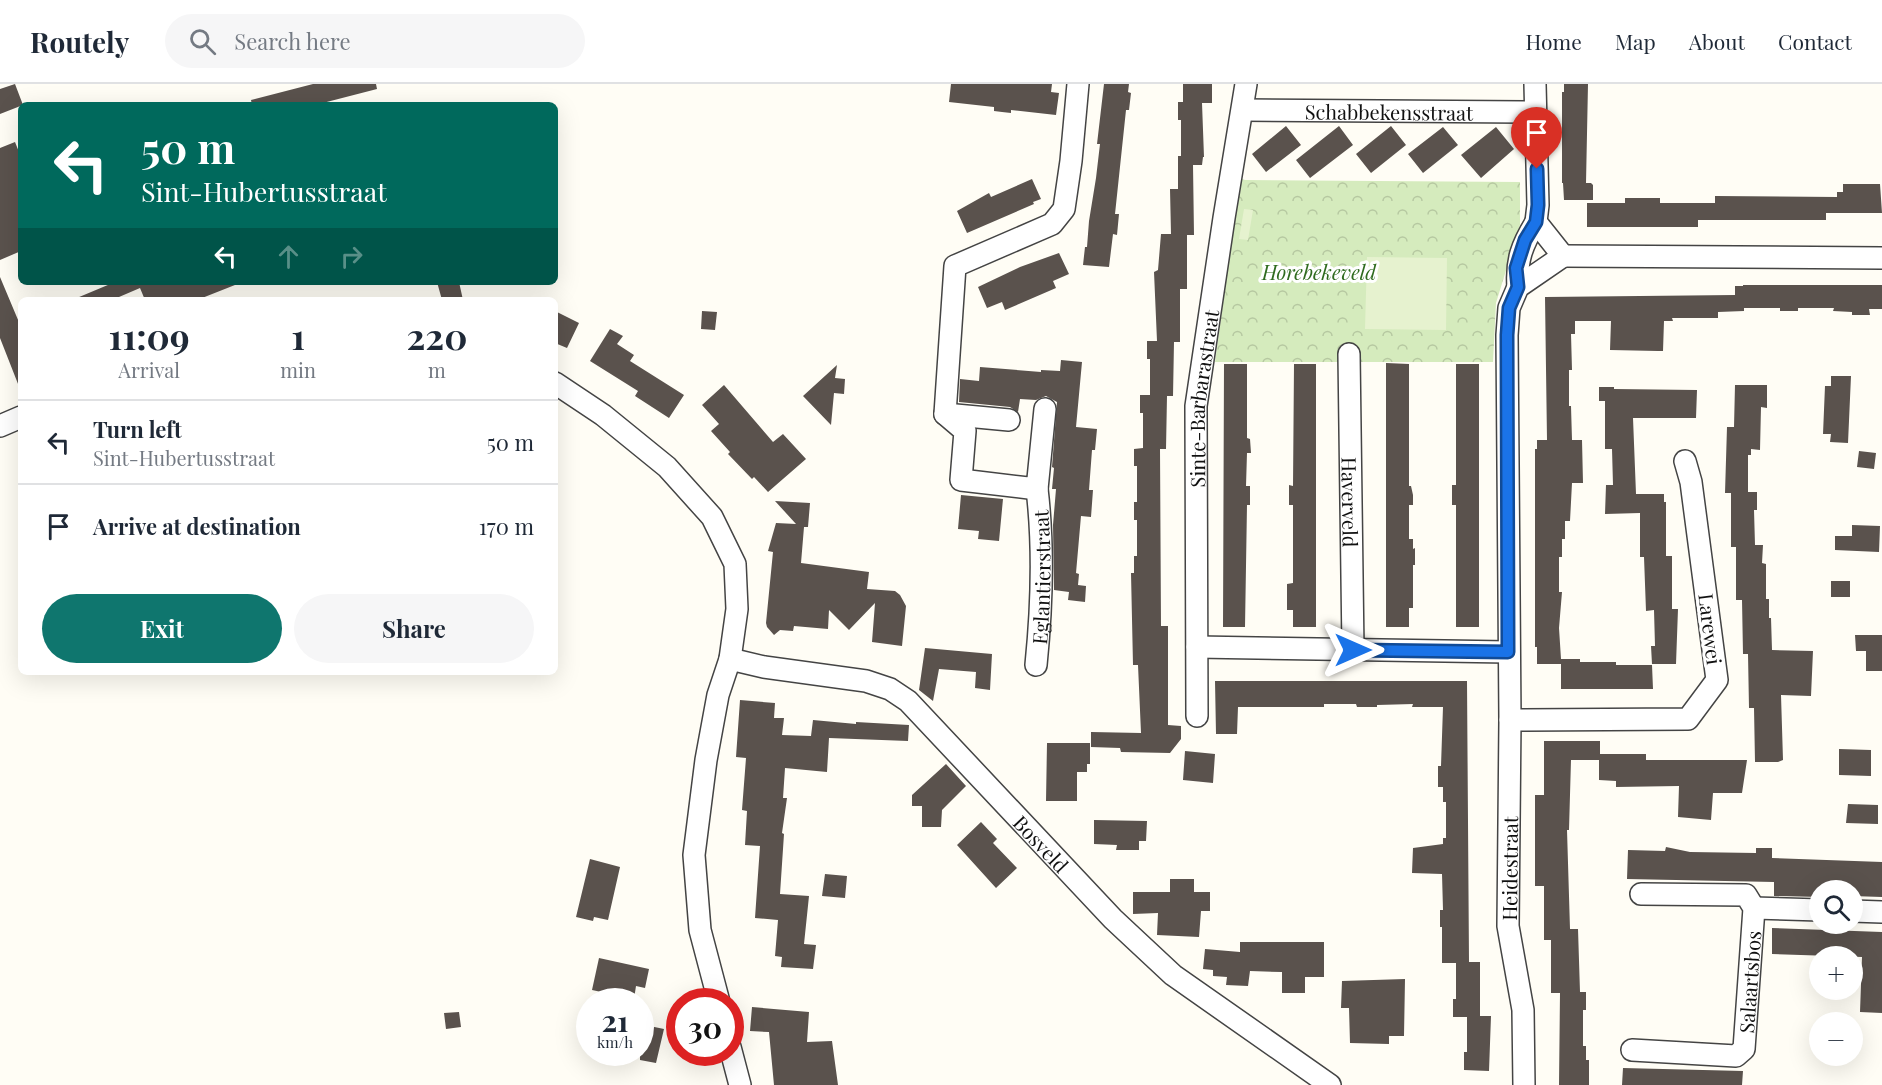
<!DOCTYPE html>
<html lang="en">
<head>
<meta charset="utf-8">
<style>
  :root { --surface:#fff; --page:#f6f6f7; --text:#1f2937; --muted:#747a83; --line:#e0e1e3; --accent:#0f766e }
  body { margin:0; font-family:"Playfair Display",serif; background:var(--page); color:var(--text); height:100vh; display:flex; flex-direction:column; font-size:22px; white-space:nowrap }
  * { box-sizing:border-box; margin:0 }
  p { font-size:20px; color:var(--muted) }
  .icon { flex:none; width:33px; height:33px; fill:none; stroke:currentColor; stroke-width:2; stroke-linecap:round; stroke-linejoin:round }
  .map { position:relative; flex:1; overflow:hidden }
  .details { position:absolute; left:18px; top:213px; width:540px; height:378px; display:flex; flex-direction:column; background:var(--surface); border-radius:9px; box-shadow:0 6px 24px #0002 }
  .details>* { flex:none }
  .guide { position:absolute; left:18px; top:18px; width:540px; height:183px; border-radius:9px; box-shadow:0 6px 24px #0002; background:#00695c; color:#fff; overflow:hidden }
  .controls { position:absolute; left:1809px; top:796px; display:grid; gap:12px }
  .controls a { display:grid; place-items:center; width:54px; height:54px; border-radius:50%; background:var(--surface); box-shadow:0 6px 24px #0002; font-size:30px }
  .speed { position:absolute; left:576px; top:904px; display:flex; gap:12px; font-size:30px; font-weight:700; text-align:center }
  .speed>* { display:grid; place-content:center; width:78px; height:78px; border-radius:50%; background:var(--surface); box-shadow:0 6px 24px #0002; line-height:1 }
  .speed small { font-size:15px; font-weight:400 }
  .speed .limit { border:9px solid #d22; background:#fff; color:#111 }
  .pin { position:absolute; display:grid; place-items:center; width:51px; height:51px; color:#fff; margin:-62px -26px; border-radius:50% 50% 50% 0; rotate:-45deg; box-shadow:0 0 6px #0007 }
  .pin .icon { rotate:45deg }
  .me { position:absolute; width:66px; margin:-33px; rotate:90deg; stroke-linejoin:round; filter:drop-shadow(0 0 4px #0008) }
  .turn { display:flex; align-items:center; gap:21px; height:126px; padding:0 24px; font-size:27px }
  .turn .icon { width:78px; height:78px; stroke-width:2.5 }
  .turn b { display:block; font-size:42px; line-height:51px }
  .lanes { display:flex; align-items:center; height:57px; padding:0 24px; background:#0003; justify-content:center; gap:30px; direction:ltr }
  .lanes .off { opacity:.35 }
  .eta { display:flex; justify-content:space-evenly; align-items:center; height:102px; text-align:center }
  .eta b { font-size:36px; font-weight:700; line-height:42px }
  .button { display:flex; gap:12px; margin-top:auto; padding:12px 24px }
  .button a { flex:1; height:69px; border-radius:36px; background:var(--accent); color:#fff; font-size:24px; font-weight:700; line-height:69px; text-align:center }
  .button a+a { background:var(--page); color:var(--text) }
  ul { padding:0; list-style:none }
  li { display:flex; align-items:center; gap:18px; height:84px; padding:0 24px; border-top:2px solid var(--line) }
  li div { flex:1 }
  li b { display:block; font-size:22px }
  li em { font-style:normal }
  header { display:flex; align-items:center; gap:36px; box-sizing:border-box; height:84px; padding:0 30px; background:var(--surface); border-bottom:2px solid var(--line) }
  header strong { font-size:28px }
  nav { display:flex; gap:33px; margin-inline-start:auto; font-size:21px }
  .search { width:420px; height:54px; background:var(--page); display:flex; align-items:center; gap:15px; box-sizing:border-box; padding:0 21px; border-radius:33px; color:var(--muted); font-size:22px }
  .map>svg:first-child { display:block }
  .park { fill:url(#park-crowns) }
  .pitch { fill:#e6f2cf }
  .building { fill:#5a524d }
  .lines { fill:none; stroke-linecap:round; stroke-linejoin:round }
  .minor-casing { stroke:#444; stroke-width:24 }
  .minor { stroke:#fff; stroke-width:21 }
  .route-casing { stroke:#114b97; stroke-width:15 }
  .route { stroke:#1a73e8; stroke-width:10 }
  .labels { text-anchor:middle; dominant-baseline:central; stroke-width:6; stroke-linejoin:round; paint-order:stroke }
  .street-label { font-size:20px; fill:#111; stroke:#fff }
  .park-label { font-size:20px; font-style:italic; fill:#2f6b1f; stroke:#fff }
</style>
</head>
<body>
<header>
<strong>Routely</strong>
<div class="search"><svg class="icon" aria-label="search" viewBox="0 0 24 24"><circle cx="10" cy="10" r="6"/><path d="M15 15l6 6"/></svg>Search here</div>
<nav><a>Home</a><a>Map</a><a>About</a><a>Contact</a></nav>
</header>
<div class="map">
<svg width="1882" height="1001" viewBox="0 0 1882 1001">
  <defs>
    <pattern id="park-crowns" width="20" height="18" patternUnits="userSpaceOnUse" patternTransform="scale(1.5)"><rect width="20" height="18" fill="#d5ebbd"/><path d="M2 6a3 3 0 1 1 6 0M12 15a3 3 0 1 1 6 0" fill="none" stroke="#b6c8a1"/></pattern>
  </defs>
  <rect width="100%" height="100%" fill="#fffdf5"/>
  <path class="park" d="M1240,94L1245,96L1520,98V141L1496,219L1493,278H1215Z"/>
  <path class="pitch" d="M1244,125L1253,126L1248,156L1239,155Z
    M1367,173L1447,174L1446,246L1365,245Z"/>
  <path class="building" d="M15,0L23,21L0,30V5Z
    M313,0H376L377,5L315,21H252L251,16Z
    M951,0H1052L1051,8L1059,9L1056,31L1011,26V29L1002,28L994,27V23L949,18Z
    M1104,0H1129L1128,8L1131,9L1129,26H1126L1115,130H1119L1117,151L1113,150L1109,183L1083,181L1085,163H1087L1089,137L1096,94L1100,60H1097Z
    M1183,0H1212V19H1202L1204,73H1203L1202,81H1193L1194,151H1187V205H1180V258H1174L1173,312H1167L1166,365H1160L1161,542H1168V641L1181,642V655L1170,669L1121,668L1120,664L1091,663V648L1141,649L1138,581H1133L1131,489H1134V472H1137V436H1134V418H1137V382H1134V365L1143,364V329H1140V311H1150V275H1147V257H1157L1154,188L1158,186L1161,150H1171L1170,105H1178V72H1181V36H1178V18H1183Z
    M1564,0H1588L1586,99H1591L1593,101V116H1564L1563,99H1562V8H1564Z
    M1286,42L1301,61L1266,88L1252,70Z
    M1339,42L1353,61L1310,94L1296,76Z
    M1391,42L1406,61L1371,89L1356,70Z
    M1443,43L1458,61L1423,89L1408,70Z
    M1496,43L1514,65L1481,94L1461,71Z
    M15,58L21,73V167L0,176V64Z
    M1032,95L1041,115L1033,118L1034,120L967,149L957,127L989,109L991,113Z
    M1843,100H1880L1882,129H1826V136H1698V143H1587V119H1625V114H1660V119H1715V112L1837,113V108H1843Z
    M1059,169L1069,190L1053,197L1056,204L1005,226L1002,218L987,224L978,203L1020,183Z
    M0,193L21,243L20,305L0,254Z
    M115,198H240V199L197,216H145L140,204L112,216H72Z
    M437,198H459L463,216H442Z
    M1743,201H1882V225H1869L1870,231H1852V228L1833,227L1834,224H1798V227H1780V224H1744V227L1718,228V234H1672L1673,237H1664L1663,267H1658L1610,266L1611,237H1575V250H1571L1572,286H1569V322H1571L1572,356H1582L1583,399H1572L1570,437H1565V455H1562V473H1559V508H1562L1559,544L1561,575H1580V578H1616V581H1652L1653,605H1561V580H1537V563H1535V365H1537V356H1547L1545,213L1735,211V202H1743Z
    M555,227L579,239L567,264L555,259Z
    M702,227L717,228L715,246L701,245Z
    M610,245L623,252L617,260L634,271L630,277L684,311L669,334L635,312L638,307L590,277Z
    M1061,276L1082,278L1076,343L1097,345L1095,366H1092L1089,406H1093L1091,433L1081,432L1076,489L1079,490L1078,501L1086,502L1085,518L1068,516L1069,508L1054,506L1053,441L1056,405H1052L1054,384L1052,383L1057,318L1046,312L1036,316L1020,315L1018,328L1010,323L959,318L960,295L979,297L980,283L1041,288V286L1060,287Z
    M1386,279L1409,280V402H1411L1413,411V421H1409V455H1413V465L1415,464V481H1413V524H1409V543H1386Z
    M1224,280H1247V354L1250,355L1251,369H1247L1246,402H1250V421H1247L1245,543H1223Z
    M1294,280H1316V543H1293V526H1287V500L1293,499V421H1289V401L1293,402Z
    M1456,280H1479V543H1456V421H1452V401H1456Z
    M837,281L835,294L845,295L844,310L834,309L831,341L803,312Z
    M1831,292H1851L1848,359L1830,358L1831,350H1823L1825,302H1831Z
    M724,301L773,358L783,350L806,375L768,408L754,393L752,395L728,370L730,368L711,347L719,340L702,321Z
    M1735,301H1767V324L1761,323L1760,366L1751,365V371H1748V408H1757V426H1754L1755,461H1763L1762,479L1766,480V515H1769V534H1771L1772,566L1813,567L1811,612L1781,611L1783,676L1778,678H1755L1754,624H1749L1748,570H1743L1742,516H1736V463H1731V409H1725L1727,343H1734Z
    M1599,303H1614V305L1697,306L1696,334H1633L1636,410H1664V418H1666V472H1672V525H1678L1676,580H1652L1651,562H1655L1654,526L1646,527L1644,473H1640V429L1605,430L1606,401H1613L1612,365H1605V317H1599Z
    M1859,367L1876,369L1874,385L1857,383Z
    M961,411L1003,415L999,457L978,455L979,447L958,445Z
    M775,417L810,419L808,443H804L801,479L869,488L867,505L895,507L900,511L906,522L902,562L872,558L875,519L849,546L829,526L828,545L794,542L793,547L780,546L774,551L767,543L766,539L773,468L768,467L776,439L796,440Z
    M1852,441L1880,442L1879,468L1835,466V452H1852Z
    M1831,497H1850V513H1831Z
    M1855,551H1882V587H1866V567H1856Z
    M925,564L992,570L990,606L975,604L976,588L939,585L933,617L919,606Z
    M1215,597H1467L1469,878H1480V932H1491L1489,987L1464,986V968H1467V933H1453V915H1456V879H1442V843H1440V826H1443L1442,790L1412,789L1413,764L1443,760V754H1446V718H1443V703H1438V682H1441L1443,623H1412L1413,620L1377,621V623H1357L1356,620H1324V623H1238L1237,650H1216Z
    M740,616L775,619L774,634H784L782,651L811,652L813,636L856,640V638L909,641L908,657L829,654L827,688L785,684L783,714H787L782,749L784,750L780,810L809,812L804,860L816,861L813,885L781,883L782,873L775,872L778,836L755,834L760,762L745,761L747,727L742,726L746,674L736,673Z
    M1544,657H1600V670H1646V676H1747L1742,709H1713L1711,736L1678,733L1679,702L1616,703V697L1599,696V676H1571L1569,746H1567L1570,845H1578L1580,908H1586V926H1583V962H1586V976H1589V1001H1559L1560,909H1551V856H1544V802H1535V711H1544Z
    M1047,659H1090V680H1087V688H1077V717H1046Z
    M1839,665L1871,666V692L1839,691Z
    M1185,667L1215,670L1213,699L1183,696Z
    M946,680L966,702L942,726L941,743H922V722H912V711Z
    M1848,720L1878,721V740L1846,739Z
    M1094,736L1147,737L1146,757H1139V766H1116L1117,761L1094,760Z
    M981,738L997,755L993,759L1017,784L996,804L957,761Z
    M1666,763L1690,768L1756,769V764H1772V774L1882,778V813L1852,812V807H1820V813L1774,812V798L1627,795L1628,766L1665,767Z
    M590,775L620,783L608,836L594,833L593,837L576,833Z
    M825,790L847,792L845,814L822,812Z
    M1170,795H1194V808H1210V827H1201L1199,853L1157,851L1158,829L1133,830V808H1170Z
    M1772,844L1882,848V929L1860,928L1862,873L1772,870Z
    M1240,858H1324V893H1305V909H1282V888L1250,887L1248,902L1226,901L1227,893L1213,892V886L1203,885L1205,865L1240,868Z
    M599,874L649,885L645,904L636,902L634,915L592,906Z
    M1405,895L1404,952H1389V960L1350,959L1349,924H1341L1342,897Z
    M752,923L809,928L807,958L832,957L838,1001H774L769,948L750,947Z
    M459,928L461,943L446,945L444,929Z
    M640,940L664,945L656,979L640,976Z
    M1623,984L1743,987L1742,1001H1622Z"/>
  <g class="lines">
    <defs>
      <g id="minor">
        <path d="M1535,0L1538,121L1536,138L1563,172"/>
        <path id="s1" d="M1243,26L1535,28"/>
        <path d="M1563,172L1882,174"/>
        <path d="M1518,203C1516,176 1522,161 1536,138"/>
        <path id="s2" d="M1349,270L1353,566"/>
        <path d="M555,299L603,331L667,383L712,433L735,480L737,525L730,575L718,611L706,676L694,771L700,846L719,918"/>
        <path d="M1045,325L1037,405L961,396L965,347L945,330L955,182L1052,140L1064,125L1071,77L1078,0"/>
        <path d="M945,330L1009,336"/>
        <path d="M0,342L21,333"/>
        <path d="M1197,563L1508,568"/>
        <path id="s3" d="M730,575L764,583L866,597L890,605L908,617L1113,835L1173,891L1330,1001"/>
        <path id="s4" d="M1036,581C1042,522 1044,464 1037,405"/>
        <path id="s5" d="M1197,632L1196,322L1224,134L1246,0"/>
        <path d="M1510,636L1688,635L1717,596L1691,398L1685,377"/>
        <path d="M1754,824L1820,826"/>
        <path d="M1852,827L1882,828"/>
        <path d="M730,963L740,1001"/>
        <path id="s6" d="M1632,966L1736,972L1744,965L1754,824L1746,811L1641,810"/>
        <path id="s7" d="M1524,1001L1523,926L1508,842L1510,636L1507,251L1509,224L1518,203L1563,172"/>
      </g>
    </defs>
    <use href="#minor" class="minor-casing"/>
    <use href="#minor" class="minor"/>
  </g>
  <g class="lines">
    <defs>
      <path id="route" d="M1353,566L1508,568L1507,251L1509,224L1518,203L1516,184L1525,156L1536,138L1538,121L1537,85"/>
    </defs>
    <use href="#route" class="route-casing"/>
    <use href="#route" class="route"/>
  </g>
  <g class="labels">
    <g class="street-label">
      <text stroke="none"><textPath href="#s1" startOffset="146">Schabbekensstraat</textPath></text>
      <text stroke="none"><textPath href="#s5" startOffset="318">Sinte-Barbarastraat</textPath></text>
      <text stroke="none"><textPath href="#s2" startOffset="148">Haverveld</textPath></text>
      <text stroke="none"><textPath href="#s4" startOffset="88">Eglantierstraat</textPath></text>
      <text transform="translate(1711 545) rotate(83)">Larewei</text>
      <text stroke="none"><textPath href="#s3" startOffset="380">Bosveld</textPath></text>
      <text stroke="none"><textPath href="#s7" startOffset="218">Heidestraat</textPath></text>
      <text stroke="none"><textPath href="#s6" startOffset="182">Salaartsbos</textPath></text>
    </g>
    <g class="park-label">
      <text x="1319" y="187">Horebekeveld</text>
    </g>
  </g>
</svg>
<div class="controls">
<a><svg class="icon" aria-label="search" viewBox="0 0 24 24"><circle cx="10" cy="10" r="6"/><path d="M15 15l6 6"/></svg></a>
<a>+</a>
<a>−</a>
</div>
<div class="speed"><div>21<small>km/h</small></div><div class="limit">30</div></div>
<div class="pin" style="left:1537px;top:85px;background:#d93025"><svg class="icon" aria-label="arrive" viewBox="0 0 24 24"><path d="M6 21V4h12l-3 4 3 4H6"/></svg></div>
<svg class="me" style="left:1353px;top:566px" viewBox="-20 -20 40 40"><path d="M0-17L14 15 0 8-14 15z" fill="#1a73e8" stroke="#fff" stroke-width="4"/></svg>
<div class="guide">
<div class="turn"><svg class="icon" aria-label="left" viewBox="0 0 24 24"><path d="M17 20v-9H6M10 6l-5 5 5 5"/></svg><div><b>50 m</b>Sint-Hubertusstraat</div></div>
<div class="lanes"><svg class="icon" aria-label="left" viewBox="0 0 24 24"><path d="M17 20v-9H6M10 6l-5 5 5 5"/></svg><svg class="icon off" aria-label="ahead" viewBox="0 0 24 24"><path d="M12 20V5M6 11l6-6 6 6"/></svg><svg class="icon off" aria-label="right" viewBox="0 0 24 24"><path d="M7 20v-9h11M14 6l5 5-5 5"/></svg></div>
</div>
<section class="details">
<div class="eta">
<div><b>11:09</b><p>Arrival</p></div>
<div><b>1</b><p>min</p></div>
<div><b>220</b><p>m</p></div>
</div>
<ul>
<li><svg class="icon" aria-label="left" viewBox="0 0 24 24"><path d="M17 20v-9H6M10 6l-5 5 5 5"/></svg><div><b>Turn left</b><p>Sint-Hubertusstraat</p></div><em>50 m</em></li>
<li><svg class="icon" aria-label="arrive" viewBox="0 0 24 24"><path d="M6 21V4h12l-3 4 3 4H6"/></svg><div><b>Arrive at destination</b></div><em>170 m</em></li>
</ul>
<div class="button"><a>Exit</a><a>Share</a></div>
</section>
</div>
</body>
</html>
